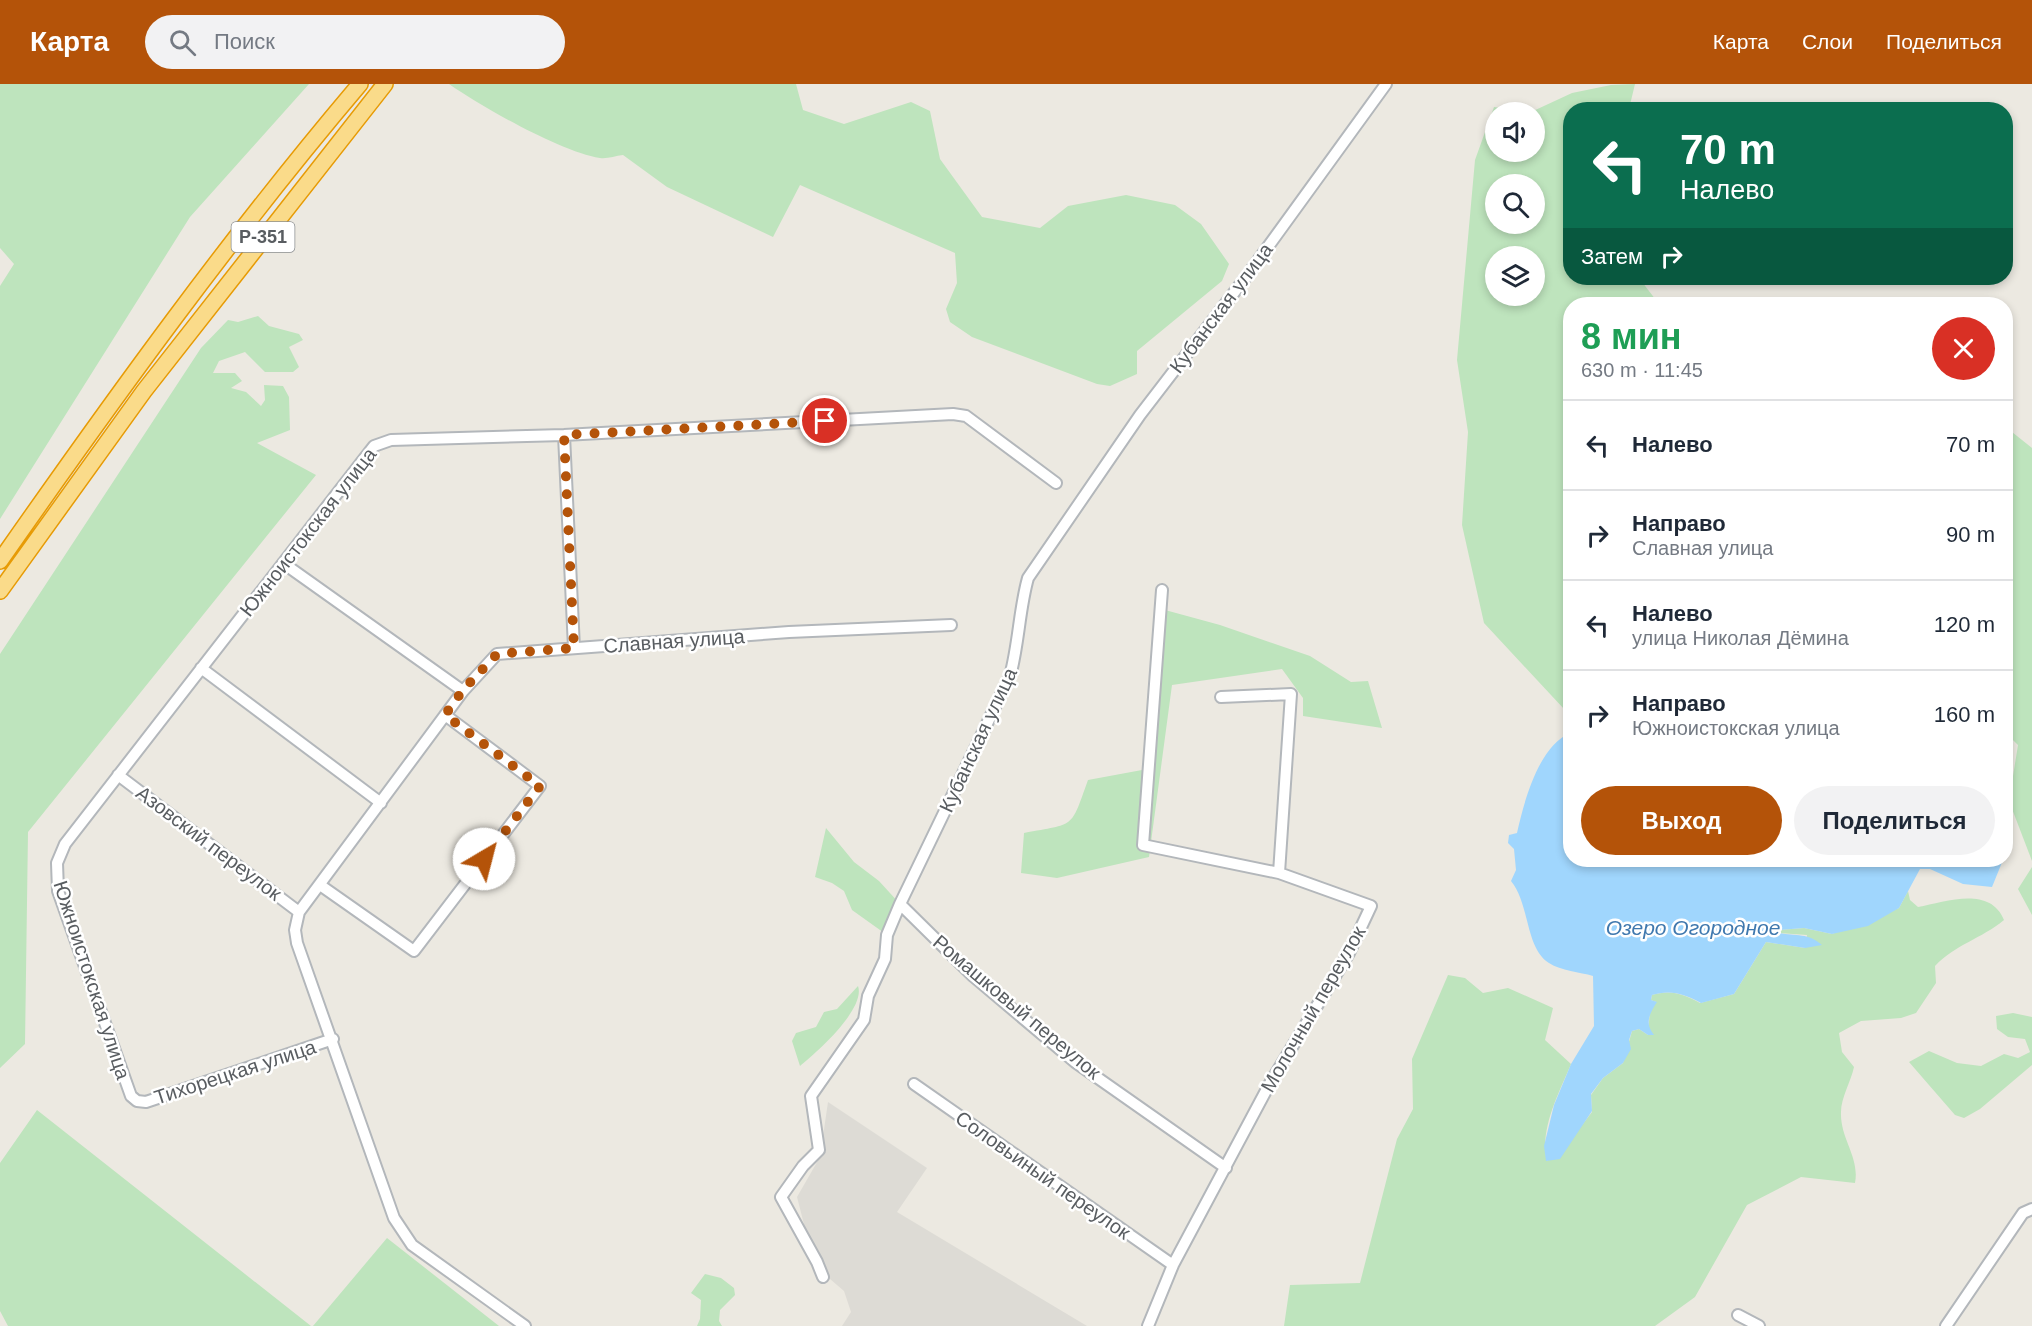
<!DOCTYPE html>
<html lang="ru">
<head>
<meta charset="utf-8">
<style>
  :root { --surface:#fff; --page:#f2f2f3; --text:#1f2937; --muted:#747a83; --line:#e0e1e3; --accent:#b45309 }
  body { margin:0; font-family:Arial,sans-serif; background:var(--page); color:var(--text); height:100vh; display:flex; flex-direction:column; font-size:22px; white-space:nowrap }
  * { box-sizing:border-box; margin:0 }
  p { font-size:20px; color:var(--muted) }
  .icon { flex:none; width:33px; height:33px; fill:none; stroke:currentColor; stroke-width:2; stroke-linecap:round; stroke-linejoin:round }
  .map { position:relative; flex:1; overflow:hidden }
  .side { position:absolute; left:1563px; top:213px; width:450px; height:570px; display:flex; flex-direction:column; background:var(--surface); border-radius:24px; box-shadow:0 3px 9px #0003 }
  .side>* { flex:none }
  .guide { position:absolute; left:1563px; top:18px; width:450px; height:183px; border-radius:24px; box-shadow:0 3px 9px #0003; background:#0b6e4f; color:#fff; overflow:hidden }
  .controls { position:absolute; left:1485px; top:18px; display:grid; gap:12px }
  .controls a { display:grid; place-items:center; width:60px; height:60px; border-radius:50%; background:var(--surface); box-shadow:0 3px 9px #0003; font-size:30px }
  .pin { position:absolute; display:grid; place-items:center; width:51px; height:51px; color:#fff; margin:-26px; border:3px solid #fff; border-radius:50%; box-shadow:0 2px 6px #0007 }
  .me { position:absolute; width:66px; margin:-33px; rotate:37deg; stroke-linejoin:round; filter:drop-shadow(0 0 4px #0008) }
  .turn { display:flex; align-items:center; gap:21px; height:126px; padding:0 18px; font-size:27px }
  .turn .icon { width:78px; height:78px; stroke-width:2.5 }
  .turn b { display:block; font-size:42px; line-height:51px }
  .then { display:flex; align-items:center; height:57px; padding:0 18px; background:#0003; gap:12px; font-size:22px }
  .round { display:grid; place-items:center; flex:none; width:63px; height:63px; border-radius:32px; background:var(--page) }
  .headline { display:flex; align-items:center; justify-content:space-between; height:102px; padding:0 18px }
  h1 { font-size:36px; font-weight:800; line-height:45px; color:#1e9e55 }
  .button { display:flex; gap:12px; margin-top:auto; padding:12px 18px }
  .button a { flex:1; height:69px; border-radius:36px; background:var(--accent); color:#fff; font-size:24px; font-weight:800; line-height:69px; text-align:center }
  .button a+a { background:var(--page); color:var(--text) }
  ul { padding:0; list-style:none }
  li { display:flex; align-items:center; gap:18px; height:90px; padding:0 18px; border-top:2px solid var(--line) }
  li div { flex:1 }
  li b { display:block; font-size:22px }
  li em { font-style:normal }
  header { display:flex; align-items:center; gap:36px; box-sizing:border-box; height:84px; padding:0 30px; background:var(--accent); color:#fff }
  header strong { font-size:28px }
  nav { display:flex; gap:33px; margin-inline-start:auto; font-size:21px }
  .search { width:420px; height:54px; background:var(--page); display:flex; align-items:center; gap:15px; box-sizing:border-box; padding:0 21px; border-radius:33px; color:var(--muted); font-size:22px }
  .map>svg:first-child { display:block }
  .industrial { fill:#dddbd5 }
  .green { fill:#bee4bd; fill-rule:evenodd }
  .water { fill:#a0d6fd }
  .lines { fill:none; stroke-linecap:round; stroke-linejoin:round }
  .minor-casing { stroke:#b3b7bb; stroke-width:14 }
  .highway-casing { stroke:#e79b05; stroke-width:18 }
  .minor { stroke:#fff; stroke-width:10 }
  .highway { stroke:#fadb8a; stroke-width:15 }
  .route { stroke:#b45309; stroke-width:10; stroke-dasharray:0 18 }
  .labels { text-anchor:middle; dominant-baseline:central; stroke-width:5; stroke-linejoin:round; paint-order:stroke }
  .shield { fill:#fff; stroke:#8b8e90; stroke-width:1.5 }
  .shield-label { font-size:18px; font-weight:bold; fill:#595d61 }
  .street-label { font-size:20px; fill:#595d61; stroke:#fff }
  .water-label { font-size:21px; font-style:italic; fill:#3f78ae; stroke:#fff }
</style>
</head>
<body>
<header>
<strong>Карта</strong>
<div class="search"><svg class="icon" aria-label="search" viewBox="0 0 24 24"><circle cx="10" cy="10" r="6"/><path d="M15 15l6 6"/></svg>Поиск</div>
<nav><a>Карта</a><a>Слои</a><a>Поделиться</a></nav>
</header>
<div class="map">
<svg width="2032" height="1242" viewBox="0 0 2032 1242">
  <rect width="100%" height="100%" fill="#ece9e1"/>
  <path class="industrial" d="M828,1018L927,1084L897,1128L1087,1242H842L851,1228L844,1207L830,1195L806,1148L797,1113L820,1073Z"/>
  <path class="green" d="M0,0H309L190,133L0,435V202L14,180L0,164Z
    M449,0H796L803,26L844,40L911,18L930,27L940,75L982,133L1040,144L1068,122L1126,111L1175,121L1201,140L1229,180L1222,197L1137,267V290L1110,302L1097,300L972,253L950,238L946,225L957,199L955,169L800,101L773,153L667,103L623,71C615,72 607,75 600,74C561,68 482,23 449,0Z
    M1635,0L1629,25L1570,26V194H1639L1659,220H1570V624L1564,625L1484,539L1462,441L1468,348L1457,276L1475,76L1494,23L1531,28L1572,9L1611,1ZM1496,28H1534V68H1496ZM1496,100H1534V140H1496ZM1496,172H1534V212H1496Z
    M258,232L269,242L299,250L303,256L289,263L299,283L293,288H265L245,268L219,277L213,289H235L242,297L231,304L246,308L261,322L265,316L264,301L283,302L289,313L290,346L257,359L316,391L28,748L25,960L0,984V570L201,264L228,236L238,238Z
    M2006,318L2011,322L2012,348L2032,364V777L2009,717L2018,661L2006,649Z
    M1165,526L1220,541L1310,572L1351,598L1368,597L1382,644L1303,632V614L1282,585L1172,601L1149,773L1057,794L1021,789L1024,749C1076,739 1070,746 1088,696L1142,686Z
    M826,744L854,778L879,797L900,820L887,851L852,826L844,807L832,799L815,793Z
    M2032,783V831L2018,805Z
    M1908,807L1910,816L1918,823C1945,818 1990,801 2004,836C1981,855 1956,860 1935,882L1936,899L1916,929L1901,934L1861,937L1839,949L1842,968L1854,983C1851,997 1841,1014 1841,1028C1840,1055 1860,1073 1855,1099L1801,1093L1747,1121L1695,1213L1655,1242H1284L1290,1201L1360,1199L1397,1055L1413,1025L1412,975L1448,891L1465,894L1483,909L1508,904L1553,924L1545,956L1571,980C1559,1009 1539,1046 1547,1077L1579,1045L1592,1028L1591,1011L1603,994L1623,979L1632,947L1639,945L1648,951L1650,925L1656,918L1651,916L1652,911C1670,905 1684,910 1700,919L1734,910L1766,858L1805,864L1807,851L1779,849V846L1804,844L1832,850L1899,824Z
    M858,902C866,925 816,969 800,982L792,957L796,949L816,943L824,928L837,925Z
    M2013,929L2032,933V981L1980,1025L1964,1034L1955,1031L1909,978L1929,967L1957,979L1981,982L2004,970L2018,974L2030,968L2025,955L2008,953L1997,945L1996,932Z
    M37,1026L311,1242H8L0,1227V1079Z
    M387,1154L499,1242H313Z
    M705,1190L721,1194L734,1204L735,1211L720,1226L719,1237L722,1242H697L700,1235L701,1216L691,1209Z"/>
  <path class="water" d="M1570,649V776H2003L1992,803L1963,800L1930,785H1920L1899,824L1868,842L1832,850L1804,844L1779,846V849C1796,852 1809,849 1822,861L1805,864L1766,858L1734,910L1701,919C1685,910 1670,905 1652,911L1651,916L1657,918C1650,929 1644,939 1654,951H1648L1639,945L1632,947L1629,956L1631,965L1623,979L1603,994L1591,1010L1592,1027L1560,1075L1546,1077L1544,1062L1554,1021L1571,980L1594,942L1593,892C1580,888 1561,887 1549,879C1525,864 1530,820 1511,797L1516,786L1514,765L1508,759L1509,751L1517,749C1524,718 1538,663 1570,649Z"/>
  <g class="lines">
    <defs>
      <path id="minor" d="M564,351L574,564
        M283,479L463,607
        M1162,506L1143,761L1279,789
        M201,584L381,719
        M118,691L299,828
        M320,801L414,867L540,702L445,631
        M900,820L973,892L1075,978L1226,1084
        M333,955L146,1018L137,1017L131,1012L58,807L57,779L65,760L374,362L391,356L564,351L953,330L966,332L1056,399
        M914,1000L1173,1181
        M823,1193L817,1178L781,1113L803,1082L819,1066L811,1012L864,936L868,912L885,875L887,851L900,820L1010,592C1019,559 1019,526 1028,494L1140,331L1246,193L1386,0
        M1738,1231L1759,1242
        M525,1242L412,1161L394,1134L297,859L295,846L299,828L463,607L497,570L789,548L951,541
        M1148,1242L1173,1181L1269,1001L1349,869L1371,822L1279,789L1291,610L1221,613
        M1946,1242L2023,1129L2032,1125"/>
      <path id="highway" d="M0,477C114,314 231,152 360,0
        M0,507L144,307L385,0"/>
    </defs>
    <use href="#minor" class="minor-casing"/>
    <use href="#highway" class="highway-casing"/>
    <use href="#minor" class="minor"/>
    <use href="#highway" class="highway"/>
  </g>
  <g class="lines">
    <path class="route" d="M484,775L540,702L445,631L463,606L497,570L574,564L564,351L825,337"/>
  </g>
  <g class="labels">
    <rect class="shield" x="231.5" y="138" width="63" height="30" rx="4.5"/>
    <g class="shield-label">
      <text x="263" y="153">Р-351</text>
    </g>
    <g class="street-label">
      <text transform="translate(1221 224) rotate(-53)">Кубанская улица</text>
      <text transform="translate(308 448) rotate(-52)">Южноистокская улица</text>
      <text transform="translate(674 557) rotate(-4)">Славная улица</text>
      <text transform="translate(978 656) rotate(-65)">Кубанская улица</text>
      <text transform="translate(209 759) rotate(37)">Азовский переулок</text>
      <text transform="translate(92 896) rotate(72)">Южноистокская улица</text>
      <text transform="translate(1017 923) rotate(40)">Ромашковый переулок</text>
      <text transform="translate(1313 925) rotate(-60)">Молочный переулок</text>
      <text transform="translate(235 988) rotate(-18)">Тихорецкая улица</text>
      <text transform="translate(1043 1091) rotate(35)">Соловьиный переулок</text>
    </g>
    <g class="water-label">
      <text x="1693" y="843">Озеро Огородное</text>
    </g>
  </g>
</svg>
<div class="controls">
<a><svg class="icon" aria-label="sound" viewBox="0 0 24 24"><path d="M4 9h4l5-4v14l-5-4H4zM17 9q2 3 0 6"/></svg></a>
<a><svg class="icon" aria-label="search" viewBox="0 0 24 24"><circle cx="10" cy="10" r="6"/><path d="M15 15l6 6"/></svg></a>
<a><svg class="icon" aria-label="layers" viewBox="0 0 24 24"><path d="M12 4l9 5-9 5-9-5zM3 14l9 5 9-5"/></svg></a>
</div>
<div class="pin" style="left:825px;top:337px;background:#d93025"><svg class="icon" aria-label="arrive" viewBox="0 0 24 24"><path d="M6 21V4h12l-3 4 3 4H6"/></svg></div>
<svg class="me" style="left:484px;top:775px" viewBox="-20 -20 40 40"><circle r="19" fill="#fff"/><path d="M0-13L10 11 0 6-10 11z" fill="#b45309"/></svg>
<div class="guide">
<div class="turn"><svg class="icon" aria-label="left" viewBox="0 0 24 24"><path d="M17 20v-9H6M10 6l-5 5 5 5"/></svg><div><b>70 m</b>Налево</div></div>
<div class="then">Затем<svg class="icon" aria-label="right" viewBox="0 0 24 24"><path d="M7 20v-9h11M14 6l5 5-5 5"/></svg></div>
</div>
<section class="side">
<div class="headline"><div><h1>8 мин</h1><p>630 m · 11:45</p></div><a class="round" style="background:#d93025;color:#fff"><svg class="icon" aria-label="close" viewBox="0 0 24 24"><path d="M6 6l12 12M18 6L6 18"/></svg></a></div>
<ul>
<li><svg class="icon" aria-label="left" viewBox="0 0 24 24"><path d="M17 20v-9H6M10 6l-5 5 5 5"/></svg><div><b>Налево</b></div><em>70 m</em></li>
<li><svg class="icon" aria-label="right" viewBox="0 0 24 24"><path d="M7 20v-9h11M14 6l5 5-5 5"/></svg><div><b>Направо</b><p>Славная улица</p></div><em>90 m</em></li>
<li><svg class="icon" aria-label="left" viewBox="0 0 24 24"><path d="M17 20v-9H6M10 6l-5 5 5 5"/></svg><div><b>Налево</b><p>улица Николая Дёмина</p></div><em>120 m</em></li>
<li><svg class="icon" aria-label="right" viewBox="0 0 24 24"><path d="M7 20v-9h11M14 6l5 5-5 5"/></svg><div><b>Направо</b><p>Южноистокская улица</p></div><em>160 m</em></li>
</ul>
<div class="button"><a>Выход</a><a>Поделиться</a></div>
</section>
</div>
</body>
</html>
